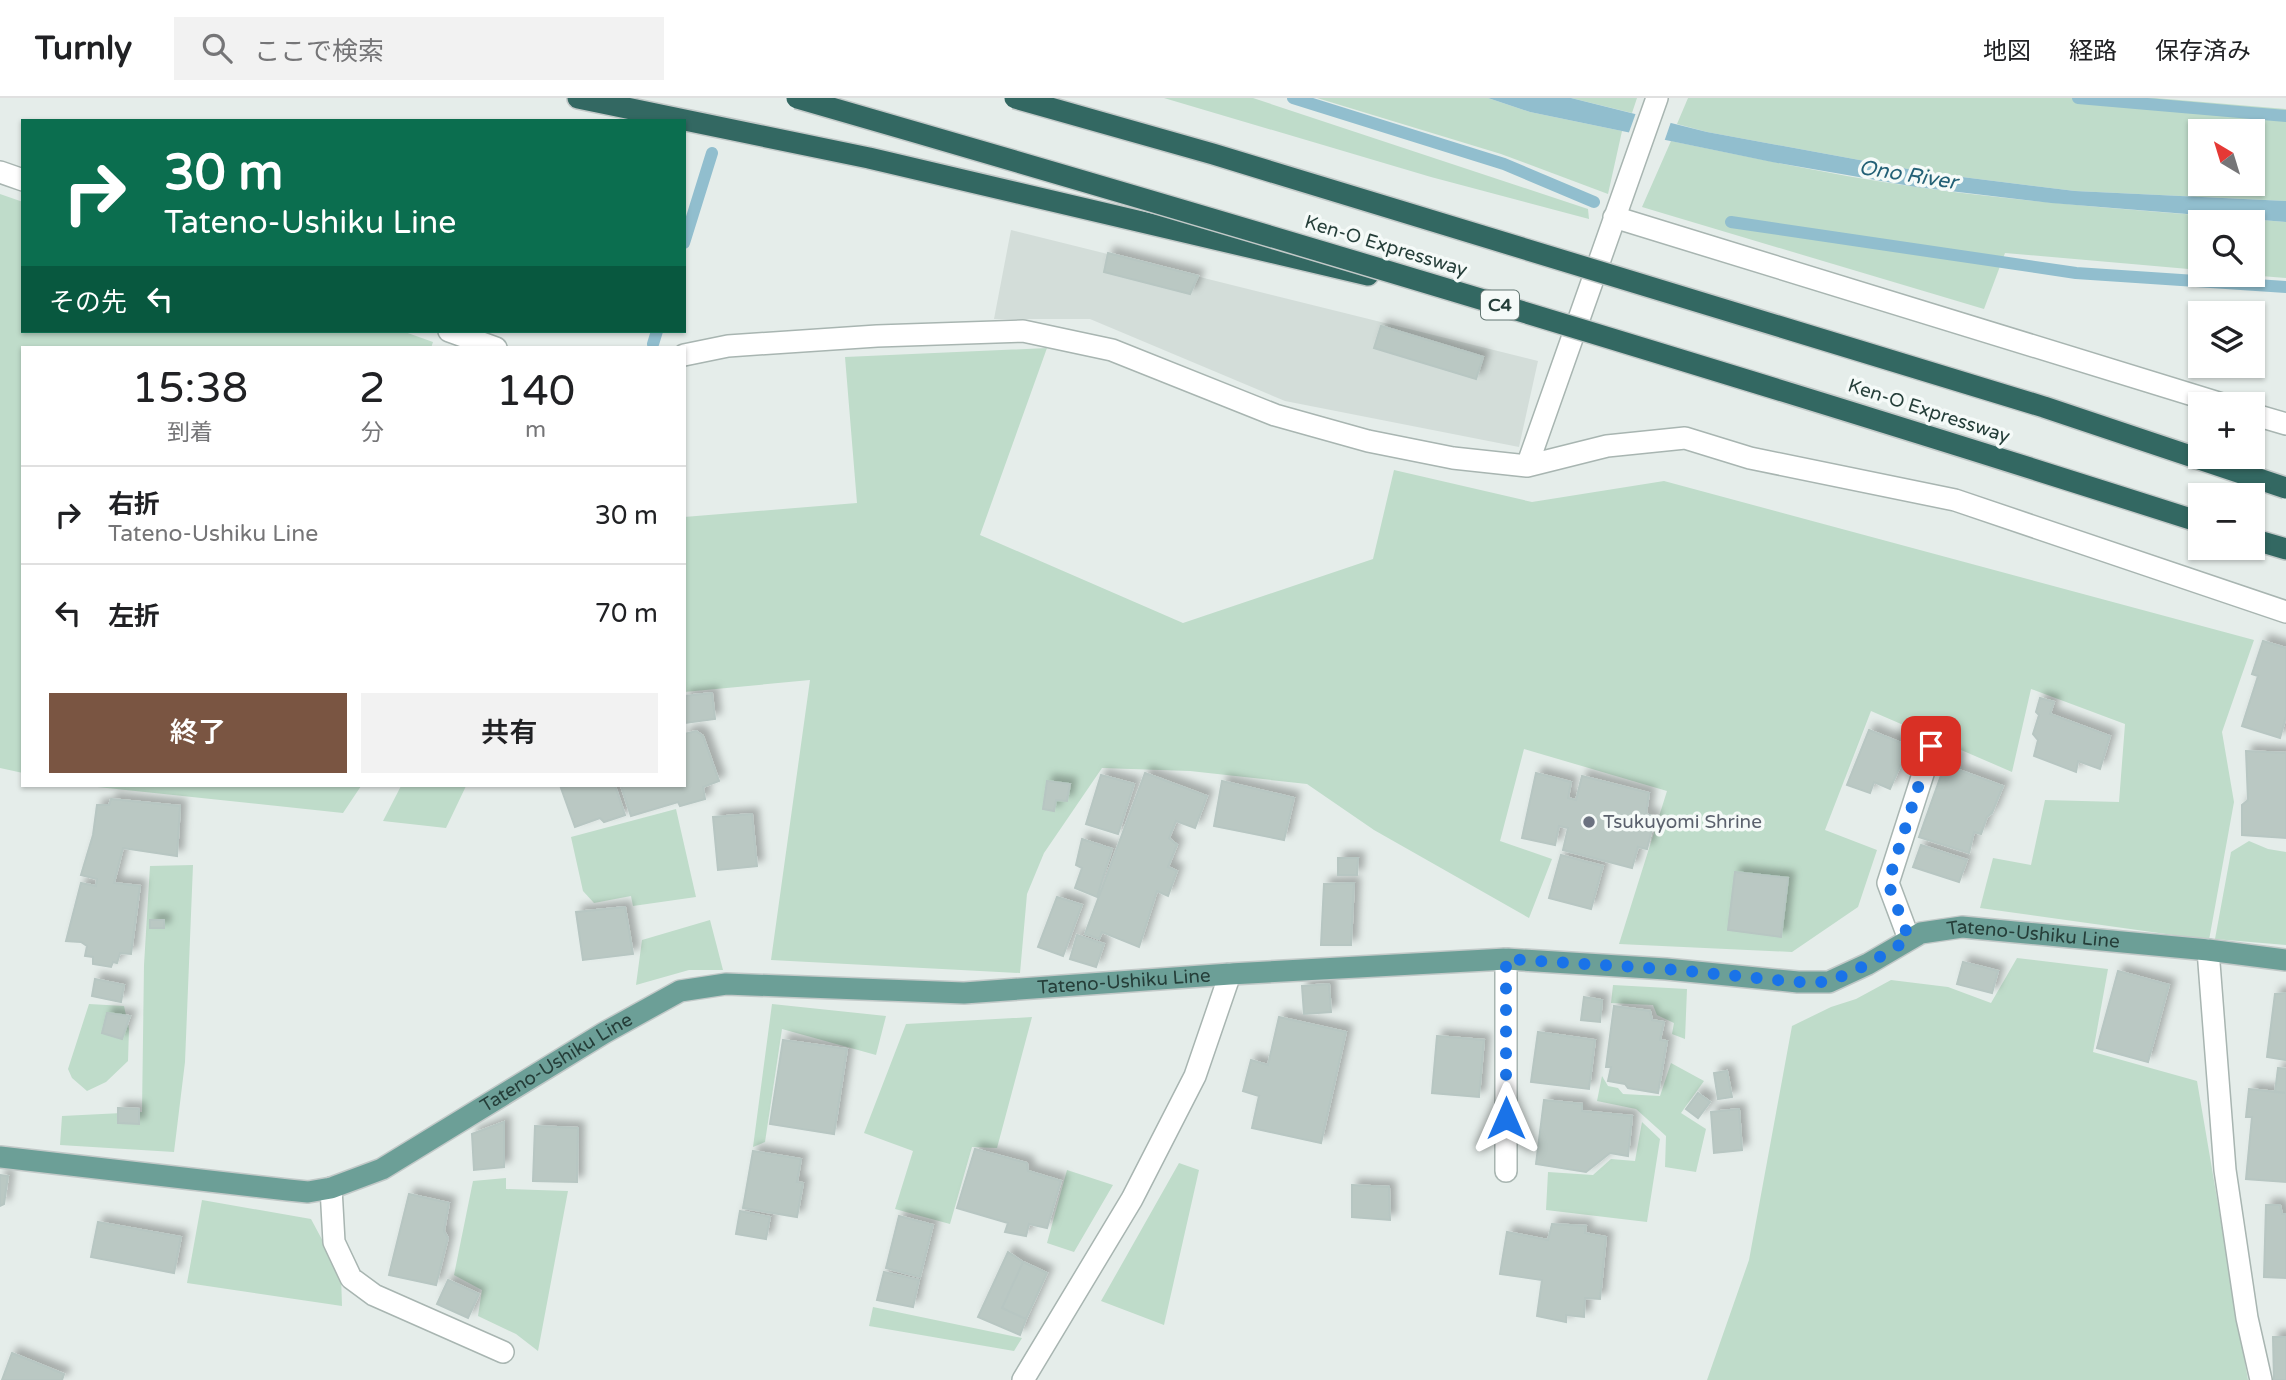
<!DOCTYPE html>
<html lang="ja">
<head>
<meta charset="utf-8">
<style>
  :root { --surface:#fff; --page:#f2f2f2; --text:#202124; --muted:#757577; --line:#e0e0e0; --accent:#7a5542 }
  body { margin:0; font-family:"Varela Round","Noto Sans JP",sans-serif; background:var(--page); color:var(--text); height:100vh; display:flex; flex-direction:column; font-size:26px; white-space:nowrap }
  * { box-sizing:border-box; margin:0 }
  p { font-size:23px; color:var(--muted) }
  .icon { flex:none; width:38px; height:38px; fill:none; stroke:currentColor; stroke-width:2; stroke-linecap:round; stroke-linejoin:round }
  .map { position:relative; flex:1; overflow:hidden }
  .details { position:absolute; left:21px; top:248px; width:665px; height:441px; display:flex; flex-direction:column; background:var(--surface); border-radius:0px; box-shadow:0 2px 5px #0004 }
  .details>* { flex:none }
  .top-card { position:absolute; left:21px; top:21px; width:665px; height:214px; border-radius:0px; box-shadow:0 2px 5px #0004; background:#0b6e4f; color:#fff; overflow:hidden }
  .needle { width:46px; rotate:322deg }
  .buttons { position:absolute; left:2188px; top:21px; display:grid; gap:14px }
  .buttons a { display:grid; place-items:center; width:77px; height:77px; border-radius:0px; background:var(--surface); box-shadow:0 2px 5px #0004; font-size:35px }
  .pin { position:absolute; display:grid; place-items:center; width:60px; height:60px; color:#fff; margin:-30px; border-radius:14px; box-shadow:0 4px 10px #0006 }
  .me { position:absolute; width:77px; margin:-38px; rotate:0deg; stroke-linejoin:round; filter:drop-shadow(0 0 5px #0008) }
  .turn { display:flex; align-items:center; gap:24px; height:147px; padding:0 28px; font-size:32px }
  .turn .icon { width:91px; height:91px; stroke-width:2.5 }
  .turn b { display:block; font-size:49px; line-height:60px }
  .then { display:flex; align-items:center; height:66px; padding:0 28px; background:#0003; gap:14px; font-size:26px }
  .eta { display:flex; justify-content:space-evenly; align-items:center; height:119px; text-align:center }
  .eta b { font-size:42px; font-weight:600; line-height:49px }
  .action { display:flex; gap:14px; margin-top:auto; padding:14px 28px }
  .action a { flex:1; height:80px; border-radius:0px; background:var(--accent); color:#fff; font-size:28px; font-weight:600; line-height:80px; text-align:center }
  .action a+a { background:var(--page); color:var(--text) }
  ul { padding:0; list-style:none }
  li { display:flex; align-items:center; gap:21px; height:98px; padding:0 28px; border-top:2px solid var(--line) }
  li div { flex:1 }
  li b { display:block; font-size:26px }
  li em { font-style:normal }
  header { display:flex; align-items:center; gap:42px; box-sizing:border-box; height:98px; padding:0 35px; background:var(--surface); border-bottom:2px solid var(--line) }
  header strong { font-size:33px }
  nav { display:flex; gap:38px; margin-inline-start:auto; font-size:24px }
  .search { width:490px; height:63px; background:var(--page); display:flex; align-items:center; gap:18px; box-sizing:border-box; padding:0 24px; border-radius:0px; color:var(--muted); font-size:26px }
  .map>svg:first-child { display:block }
  .built { fill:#d3ddd9 }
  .green { fill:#bfdcca; fill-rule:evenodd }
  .water { fill:#91bece }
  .pier { fill:#e5edea }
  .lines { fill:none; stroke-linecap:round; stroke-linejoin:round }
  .stream { stroke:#91bece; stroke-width:12 }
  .building { fill:#bac8c3; stroke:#b7c6c2; stroke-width:2; filter:url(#shadow) }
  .minor-casing { stroke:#a8b5b1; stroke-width:24 }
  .major-casing { stroke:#c2c9c8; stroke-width:24 }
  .highway-casing { stroke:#c2c9c8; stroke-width:24 }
  .minor { stroke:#fff; stroke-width:21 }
  .major { stroke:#6c9f97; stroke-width:21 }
  .highway { stroke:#336862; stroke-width:21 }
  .highway-bridge-casing { stroke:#c2c9c8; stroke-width:24; stroke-linecap:butt }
  .highway-bridge { stroke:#336862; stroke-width:21 }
  .route { stroke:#1a73e8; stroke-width:12; stroke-dasharray:0 21.6 }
  .worship-dot { fill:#6b7280; stroke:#f5faf8; stroke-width:2.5 }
  .labels { text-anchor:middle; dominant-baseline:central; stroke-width:7; stroke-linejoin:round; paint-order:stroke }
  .shield { fill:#f5faf8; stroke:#637672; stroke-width:2 }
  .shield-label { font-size:18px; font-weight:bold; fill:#253e39 }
  .street-label { font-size:19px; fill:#253e39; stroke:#f5faf8 }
  .worship-label { font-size:19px; fill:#5b616d; stroke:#f5faf8; text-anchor:start }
  .water-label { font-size:21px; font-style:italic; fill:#236076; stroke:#f5faf8 }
</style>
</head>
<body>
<header>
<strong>Turnly</strong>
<div class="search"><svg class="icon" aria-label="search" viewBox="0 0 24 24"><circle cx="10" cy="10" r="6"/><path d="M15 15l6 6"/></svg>ここで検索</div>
<nav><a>地図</a><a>経路</a><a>保存済み</a></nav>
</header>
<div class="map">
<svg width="2286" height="1282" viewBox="0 0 2286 1282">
  <defs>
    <filter id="shadow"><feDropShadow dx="6" dy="-6" stdDeviation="3.5" flood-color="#0004"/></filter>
  </defs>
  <rect width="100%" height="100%" fill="#e5edea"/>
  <path class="built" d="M1011,132L1538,263L1519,349L1285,303L1090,221H994Z"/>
  <path class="green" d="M1164,0H1253L1588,111L1589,121L1431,79Z
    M1317,0H1488L1530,14L1622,33L1608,96L1501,56Z
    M1571,0H1637L1632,15Z
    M1688,0H2155L2286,11V103L2075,93L1930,75L1707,34L1677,26ZM2200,33H2252V86H2200Z
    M1671,43C1752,60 1834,77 1916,89C2039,106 2163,114 2286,124V180L2248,177H2252V124H2200V172L2005,155L1984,211L1642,109Z
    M0,96L23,104V233H402L433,244L431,250H23V675L0,670Z
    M1047,250L980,437L1183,525L1373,461L1394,372L1532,404L1664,383L2254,542L2222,634L2234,704L2209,842L1980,810L1993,760L2031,767L2045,702L2119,704L2125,626L2031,591L2012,674L1871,613L1825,732L1877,752L1858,809L1792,854L1619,846L1667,693L1524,651L1500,743L1552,761L1529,820L1374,732L1307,686L1190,673L1102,670L1044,755L1027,796L1020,875L771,862L810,582L684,594V419L857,405L845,259Z
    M88,688H361L343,715Z
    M401,688H466L446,730L383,723Z
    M676,711L696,799L633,808L631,798L594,805L583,793L571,739Z
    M2249,743L2268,751L2286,754V847L2215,841L2231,754Z
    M193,767L185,964L174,1054L60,1047L62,1018L142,1014L144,867L150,768Z
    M710,822L723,872H689L636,887L642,842Z
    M2017,860L2108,871L2093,954L2197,983L2248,1282H1707L1749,1162L1792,928L1831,909L1856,901L1891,882L1948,889L1991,905Z
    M1613,887L1687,891L1685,941L1672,936L1674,925L1657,917L1653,907L1611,905Z
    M89,906L124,908L129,931L128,963L106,984L87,993L72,980L68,971Z
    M772,906L886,918L876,957L782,931L765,1044L753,1049Z
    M1032,919L997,1050L972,1049L950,1126L895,1111L913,1053L864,1035L906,926Z
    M1671,965L1704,983L1681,1015L1706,1031L1696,1074L1665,1069L1666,1038L1636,1011L1597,1003L1602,978L1608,988L1618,990L1623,996L1660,998Z
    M1642,1024L1660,1041L1647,1124L1546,1112L1548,1074L1593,1077L1611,1061L1635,1063Z
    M1179,1065L1199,1072L1164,1227L1101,1203Z
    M1067,1072L1113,1087L1074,1154L1047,1145Z
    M506,1080V1091L568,1093L538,1253L516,1236L478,1218L482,1192L454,1177L473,1083Z
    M202,1102L311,1121L341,1177L342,1208L187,1185Z
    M873,1209L1022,1240L1014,1253L869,1228Z"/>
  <path class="water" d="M1488,0H1571L1707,34L1930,75L2075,93L2286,103V124L2051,105L1916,89L1772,64L1530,14Z"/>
  <path class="pier" d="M1637,12L1672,21L1664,44L1628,37Z"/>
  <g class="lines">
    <path class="stream" d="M1293,0L1504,66L1594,104
      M2078,0L2286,18
      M1731,124L2076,175L2286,189
      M684,145L712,55
      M653,246L657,233"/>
  </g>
  <path class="building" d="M1108,155L1198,178L1190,196L1104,174Z
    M1381,228L1483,259L1476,281L1374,250Z
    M2263,543L2286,550V618L2280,640L2242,628L2258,578L2252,576Z
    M712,595L715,621L684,625V598Z
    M2040,600L2054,604L2050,616L2110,638L2100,671L2078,663L2076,674L2034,658L2038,642L2033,636L2039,617L2036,614Z
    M1869,632L1909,648L1890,691L1874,684L1870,695L1847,687Z
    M696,633L703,638L719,683L703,689L705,701L680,708L678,704L631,718L621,688H684V636Z
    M2246,653L2286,655V740L2242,737V707L2248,702Z
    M1949,655L1959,660L1956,671L2003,688L1992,715L1987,719L1981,736L1974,734L1969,755L1919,739Z
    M1145,675L1207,698L1195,730L1176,723L1169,740L1177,747L1168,769L1177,773L1168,798L1157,793L1139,849L1102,834L1099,841L1085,836Z
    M1536,675L1571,684L1568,700L1576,702L1582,678L1649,695L1646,716L1655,719L1647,751L1638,749L1632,770L1563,752L1568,730L1559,728L1555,747L1522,740Z
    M1101,677L1134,686L1118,736L1086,726Z
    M1047,683L1070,686L1067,703L1056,702L1054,713L1043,711Z
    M1222,683L1294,700L1284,742L1214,728Z
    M568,688H615L625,717L604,724L600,720L575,729L561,690Z
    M111,701L180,708L177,758L123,750L114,785L140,788L131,856L120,855L117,865L113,864L111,869L93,866V859L85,858L87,848L81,844L66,843L81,785L96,788L97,781L81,777L93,737L97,707H109Z
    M752,716L757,768L718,772L713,719Z
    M1082,741L1112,751L1097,799L1075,790L1082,770L1076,767Z
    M1921,747L1967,762L1959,784L1913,769Z
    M1561,757L1603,768L1591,811L1549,800Z
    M1338,760H1358L1357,777H1338Z
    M1735,774L1788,780L1781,839L1728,832Z
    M1354,785L1351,847H1321L1324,786Z
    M1057,799L1082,807L1063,858L1038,849Z
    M625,809L633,856L583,862L576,814Z
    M150,822H164V830H150Z
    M1077,837L1104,846L1096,869L1070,861Z
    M1963,864L1998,873L1992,895L1957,886Z
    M2118,873L2169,887L2148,964L2097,950Z
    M95,881L124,887L121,904L92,898Z
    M1329,886L1331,914L1304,916L1302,888Z
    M2286,895V962L2267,959L2275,896Z
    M1584,899L1602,902L1600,924L1581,922Z
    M1614,908L1650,913L1652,922L1664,924L1660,942L1667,943L1658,995L1628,990L1625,986L1608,983L1611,969H1606Z
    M107,915L130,918L122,941L102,935Z
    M1279,919L1346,934L1321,1045L1252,1030L1259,998L1243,993L1251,962L1268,967Z
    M1538,934L1595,942L1589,991L1531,984Z
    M1437,938L1484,942L1479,999L1432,995Z
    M783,942L847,951L834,1036L770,1026Z
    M2278,970L2286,971V995L2275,994Z
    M1727,973L1732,999L1718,1001L1714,975Z
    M2249,991L2286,995V1084L2246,1081L2252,1019H2246Z
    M1698,995L1710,1004L1698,1020L1686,1011Z
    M1544,1002L1582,1006V1013L1632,1018L1628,1058L1610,1055L1586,1074L1536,1066Z
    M118,1010L139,1011V1026L118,1025Z
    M1739,1011L1742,1052L1714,1055L1711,1014Z
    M504,1024V1069L474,1072L472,1036Z
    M535,1028L578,1030L577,1084L533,1083Z
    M975,1051L1027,1065L1028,1073L1061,1083L1047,1130L1029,1126L1026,1138L1005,1134L1008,1125L957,1110Z
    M753,1053L801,1061L797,1084L803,1085L797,1119L743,1110Z
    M0,1077L8,1078L4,1106L0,1108Z
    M1352,1087L1389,1089L1390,1122L1352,1119Z
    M409,1096L449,1105L444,1133L448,1140L436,1187L389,1177Z
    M2266,1107H2280L2282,1116H2286V1180L2264,1179Z
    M740,1113L770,1119L766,1141L736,1136Z
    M899,1118L933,1127L920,1179L886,1170Z
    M98,1124L181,1139L174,1175L91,1159Z
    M1552,1126L1586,1128L1585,1135L1606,1139L1600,1201L1585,1200L1584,1219L1566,1217V1224L1537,1218L1542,1182L1500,1176L1507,1134L1548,1142Z
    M1008,1154L1023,1164L1002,1210L1026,1221L1020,1237L978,1219Z
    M1023,1164L1047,1175L1026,1221L1002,1210Z
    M884,1174L919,1182L913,1209L877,1202Z
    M448,1182L479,1196L468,1220L437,1206Z
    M2273,1239H2286V1282H2274Z
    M12,1255L64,1276L62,1282H2Z"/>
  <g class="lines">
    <defs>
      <path id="minor" d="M0,74L23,82
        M1614,119L2222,306
        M449,233L496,250
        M684,257L728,248L877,238L1023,233L1112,252L1275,317L1368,343L1453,360L1527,368L1607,348L1685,340L1750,360L1955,402L2286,514
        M2252,316L2286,326
        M1527,368L1657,0
        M1909,841L1888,785L1932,648
        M2208,852L2225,1072L2247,1220L2261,1282
        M1506,861V1073
        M331,1090L334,1144L351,1180L374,1197L503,1254
        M1023,1282L1132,1101L1195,978L1230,876"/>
      <g id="major">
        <path id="s1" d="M0,1059L288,1092L308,1094L331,1090L382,1071L604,935L680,893L726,886L964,895L1230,876L1506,861L1666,871L1798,884H1829L1868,866L1921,835L1962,829L2208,852L2286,862"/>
      </g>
      <path id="highway" d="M578,0L869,60L1368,177
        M2252,441L2286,451"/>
    </defs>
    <use href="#minor" class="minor-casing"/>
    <use href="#major" class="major-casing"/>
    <use href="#highway" class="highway-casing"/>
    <use href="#minor" class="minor"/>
    <use href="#major" class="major"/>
    <use href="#highway" class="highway"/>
    <defs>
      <path id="highway-bridge" d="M797,0C1266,135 1734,275 2200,424
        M1015,0L1213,56L2044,309L2286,390"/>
    </defs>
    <use href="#highway-bridge" class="highway-bridge-casing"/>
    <use href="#highway-bridge" class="highway-bridge"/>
  </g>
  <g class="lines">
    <path class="route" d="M1506,1020V861L1666,871L1797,884H1829L1868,866L1909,841L1888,785L1931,648"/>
  </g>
  <circle class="worship-dot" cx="1589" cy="724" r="7"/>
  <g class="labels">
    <rect class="shield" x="1481" y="192.5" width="38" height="29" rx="5"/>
    <g class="shield-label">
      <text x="1500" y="207">C4</text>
    </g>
    <g class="street-label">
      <text transform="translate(1386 148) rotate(17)">Ken-O Expressway</text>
      <text transform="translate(1929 313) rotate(18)">Ken-O Expressway</text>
      <text stroke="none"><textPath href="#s1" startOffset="2104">Tateno-Ushiku Line</textPath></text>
      <text stroke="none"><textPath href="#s1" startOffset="1180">Tateno-Ushiku Line</textPath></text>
      <text stroke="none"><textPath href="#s1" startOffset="592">Tateno-Ushiku Line</textPath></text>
    </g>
    <g class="worship-label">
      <text x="1603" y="724">Tsukuyomi Shrine</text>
    </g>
    <g class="water-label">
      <text transform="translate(1908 77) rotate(9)">Ono River</text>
    </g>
  </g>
</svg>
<div class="buttons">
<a><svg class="needle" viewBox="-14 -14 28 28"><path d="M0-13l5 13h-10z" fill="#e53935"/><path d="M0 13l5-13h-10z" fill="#757577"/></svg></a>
<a><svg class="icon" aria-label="search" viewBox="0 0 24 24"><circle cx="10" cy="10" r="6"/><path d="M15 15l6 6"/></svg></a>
<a><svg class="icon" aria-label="layers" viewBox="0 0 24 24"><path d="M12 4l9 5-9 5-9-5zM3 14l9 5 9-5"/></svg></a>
<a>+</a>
<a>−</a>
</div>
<div class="pin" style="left:1931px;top:648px;background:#d93025"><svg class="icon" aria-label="arrive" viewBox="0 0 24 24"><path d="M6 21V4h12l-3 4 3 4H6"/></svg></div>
<svg class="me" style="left:1506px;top:1020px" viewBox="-20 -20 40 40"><path d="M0-17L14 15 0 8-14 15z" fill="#1a73e8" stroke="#fff" stroke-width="4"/></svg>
<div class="top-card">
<div class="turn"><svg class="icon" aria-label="right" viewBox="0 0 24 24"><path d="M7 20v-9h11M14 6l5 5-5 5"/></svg><div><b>30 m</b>Tateno-Ushiku Line</div></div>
<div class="then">その先<svg class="icon" aria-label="left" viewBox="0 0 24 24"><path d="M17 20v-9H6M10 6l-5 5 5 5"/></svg></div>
</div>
<section class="details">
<div class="eta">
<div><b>15:38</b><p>到着</p></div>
<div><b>2</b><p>分</p></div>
<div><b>140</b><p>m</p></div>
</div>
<ul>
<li><svg class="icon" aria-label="right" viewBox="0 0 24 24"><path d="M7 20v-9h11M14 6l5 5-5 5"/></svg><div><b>右折</b><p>Tateno-Ushiku Line</p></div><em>30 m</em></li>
<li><svg class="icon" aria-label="left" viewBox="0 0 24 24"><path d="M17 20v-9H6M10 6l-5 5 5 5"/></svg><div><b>左折</b></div><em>70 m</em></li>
</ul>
<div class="action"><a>終了</a><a>共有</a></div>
</section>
</div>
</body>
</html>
